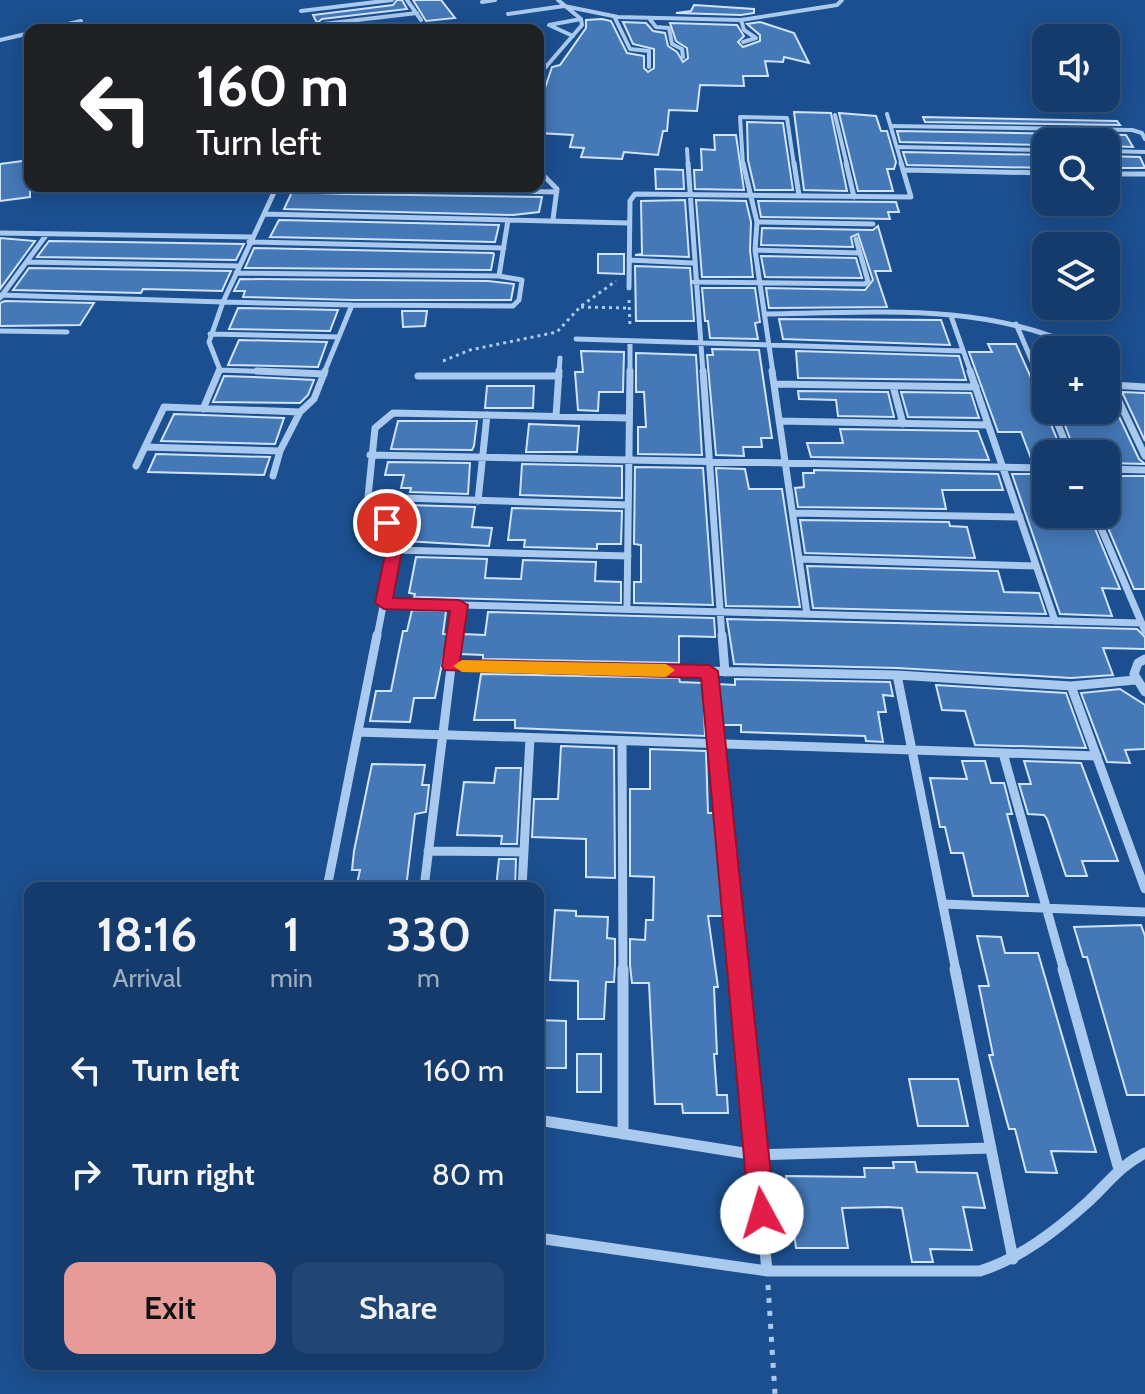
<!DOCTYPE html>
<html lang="en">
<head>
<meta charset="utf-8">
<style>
  :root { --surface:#143b6b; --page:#214673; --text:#f1f3f6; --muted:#9dadc1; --line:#33557e; --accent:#e69b98 }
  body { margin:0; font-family:Cabin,sans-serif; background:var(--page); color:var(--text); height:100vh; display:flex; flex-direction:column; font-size:30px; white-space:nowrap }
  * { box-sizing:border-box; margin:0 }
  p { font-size:26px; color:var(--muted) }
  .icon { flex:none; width:44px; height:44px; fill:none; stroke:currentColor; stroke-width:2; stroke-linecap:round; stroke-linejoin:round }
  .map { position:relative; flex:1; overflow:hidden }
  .side { position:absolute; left:24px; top:882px; width:520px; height:488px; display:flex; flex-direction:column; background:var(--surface); border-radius:16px; box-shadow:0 4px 20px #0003,0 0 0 2px var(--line) }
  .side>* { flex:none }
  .banner { position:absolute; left:24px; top:24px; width:520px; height:168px; border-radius:16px; box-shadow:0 4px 20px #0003,0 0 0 2px var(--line); background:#202124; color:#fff; overflow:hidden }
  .tools { position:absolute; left:1032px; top:24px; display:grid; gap:16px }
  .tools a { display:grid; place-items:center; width:88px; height:88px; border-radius:16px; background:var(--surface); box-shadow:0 4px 20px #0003,0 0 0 2px var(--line); font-size:40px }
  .pin { position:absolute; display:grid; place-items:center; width:68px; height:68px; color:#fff; margin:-34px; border:4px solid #fff; border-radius:50%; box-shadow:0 2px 8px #0007 }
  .me { position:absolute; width:88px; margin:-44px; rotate:354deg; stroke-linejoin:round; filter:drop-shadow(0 0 6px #0008) }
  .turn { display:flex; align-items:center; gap:28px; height:168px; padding:0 40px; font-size:36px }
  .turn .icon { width:104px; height:104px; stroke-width:2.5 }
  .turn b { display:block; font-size:56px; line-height:68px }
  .eta { display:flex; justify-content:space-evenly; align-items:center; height:136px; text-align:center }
  .eta b { font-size:48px; font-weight:600; line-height:56px }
  .button { display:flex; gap:16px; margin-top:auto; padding:16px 40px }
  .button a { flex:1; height:92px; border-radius:16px; background:var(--accent); color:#111; font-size:32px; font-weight:600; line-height:92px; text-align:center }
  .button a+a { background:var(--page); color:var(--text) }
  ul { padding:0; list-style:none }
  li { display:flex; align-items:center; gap:24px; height:104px; padding:0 40px }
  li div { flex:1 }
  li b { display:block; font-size:30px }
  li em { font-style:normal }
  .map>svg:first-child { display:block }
  .building { fill:#4478b7; stroke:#cfe3fa; stroke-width:2 }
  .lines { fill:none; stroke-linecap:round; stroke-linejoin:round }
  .path-far1 { stroke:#a9c9ee; stroke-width:3; stroke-dasharray:3 4; stroke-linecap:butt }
  .path { stroke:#a9c9ee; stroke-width:5; stroke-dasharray:5 8; stroke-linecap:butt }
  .street-far4 { stroke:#a9c9ee; stroke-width:4 }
  .street-far3 { stroke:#a9c9ee; stroke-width:5 }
  .street-far2 { stroke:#a9c9ee; stroke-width:7 }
  .street-far1 { stroke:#a9c9ee; stroke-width:9 }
  .street { stroke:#a9c9ee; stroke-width:11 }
  .route { fill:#e11d48; stroke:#92132f; stroke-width:2 }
  .slow { fill:#f59e0b }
</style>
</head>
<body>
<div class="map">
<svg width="1145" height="1394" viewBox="0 0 1145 1394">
  <rect width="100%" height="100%" fill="#1b4f8f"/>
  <path class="building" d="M397,0H402L407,9L322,19L317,23L313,15L393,5Z
    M413,0H441L455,18L426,21Z
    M694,5L754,9V13L741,15L676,13L691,11Z
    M602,19L611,21L627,53L644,56V68L648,72L654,68V49L633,44L623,22L646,23L653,31L665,33L668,46L677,52L683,62L688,58L687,48L676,41L670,23L737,25L744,36L738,42L743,47L760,41V35L747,24L760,22L794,33L809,63L784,57L783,62L765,61L768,76H743L744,86L700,85L697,111L669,110L667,131H663L658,155L624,152L622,159L581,157L584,148L570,147L573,135L538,133V109L552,67L560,65L586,28V20Z
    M794,112L831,113L847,191L804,190Z
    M839,113L876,116L881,131H887L896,162L894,169H887L893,191H858Z
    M923,117L1117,121L1120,125L925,122Z
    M747,122L783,123L793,190H755L748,160Z
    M897,131L1126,135L1133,147L1106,146V142H1046V145L900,142Z
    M714,135H736L744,190L695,189L694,170H702L701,149L715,150Z
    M903,152L1046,155V168L907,165Z
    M1106,156L1140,157L1145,168H1106Z
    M30,160V197L0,201V164Z
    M655,169L683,170L684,189H656Z
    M292,192L343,194L542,197L539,212L513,215L284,209Z
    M685,200L689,257L635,255L642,254L641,201Z
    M696,200L746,201L751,222L750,250L753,277H702Z
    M758,201L896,202L899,212H888L890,219L761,217Z
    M279,220L499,225L495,242L270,237Z
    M878,226L891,271H875L887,307L769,308L766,288L865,290L873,280L858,234L851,237L853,247L761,245L762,228L873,230Z
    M0,238L35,241L0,289Z
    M49,241L117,242L244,244L236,260L37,257Z
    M254,248L493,253L494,254L491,270L245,268Z
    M598,254H624V274L598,273Z
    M761,256L856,258L862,278L765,277Z
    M635,266L690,268L694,321H636Z
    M29,268L231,271L222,291L143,289L141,293L13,290Z
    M240,279L488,281L514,284L511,300H352L243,297L245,291H234Z
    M702,288H755L760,322L755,323L758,339L710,338L708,321H705Z
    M5,301L94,303L80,325L0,326V303Z
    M238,308L338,310L330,331L229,329Z
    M402,311H427L425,326L403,327Z
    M779,319L941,320L950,345L783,339Z
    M239,340L327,342L318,367L228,365Z
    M988,344H1016L1040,398L1046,402V412L1063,454H1046V462L1032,461L1021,432H998L969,352H992Z
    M712,349L759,350L772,438H761L762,447H743L744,456L716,455L707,355H713Z
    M581,351L624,352L623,392H599L598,411L578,410L575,372H583Z
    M796,351L959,356L966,380L798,378Z
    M636,353L696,355L702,455L638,454V427H646L644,392H636Z
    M224,376L254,377L314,380L308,395L300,403L213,402Z
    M487,386H534L533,408H485Z
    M798,391L888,392L894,417L838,416L836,400L799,399Z
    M1107,391L1139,459L1145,464L1106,463V454H1076L1059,410H1106Z
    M901,392L971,393L979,418L908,417Z
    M1122,392L1145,393V441Z
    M174,414L203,415L284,418L275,444L161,441Z
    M398,421H477L474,446L472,450L391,449Z
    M529,424L579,426L577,452H526Z
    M840,429L978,431L989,460L811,457L807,443H843Z
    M156,454L270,457L264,475L148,472Z
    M388,462L470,463L468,494L410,492L411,488H401L404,475H385Z
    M522,464L622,466V498L520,495Z
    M635,467L703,468L713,605L634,603V582H641V545L634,544Z
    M716,468L745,469L749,489H782L800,607L726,606Z
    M814,470L998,474L1003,490H942L946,509L798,507L795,488L804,487L803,473H814Z
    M1012,474H1046V514H1089L1120,589L1102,588L1112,616L1060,614Z
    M1106,476H1145V589H1134L1102,514H1106Z
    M407,505L475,507L472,527L492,528L489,546L405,541L409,522H404Z
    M512,508L622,511L621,544H597V549L524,547L525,540H508Z
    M800,520L949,522L950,526L967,527L975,558L805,553Z
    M416,557L487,559L485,578L521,579L523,560L596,562L595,581L621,582V603L414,597L415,594L409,593Z
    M807,566L998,571L1004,592L1039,593L1046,614L813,608Z
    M412,610L446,611L443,634H448L435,698H414L410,722L370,721L376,691H391L403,631H407Z
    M488,612L714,618L715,632V637L679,636V663L483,659V655L460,654L462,634L485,635Z
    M727,619L1137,629L1145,637V649L1103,648L1113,675L1071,678L897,668L734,664Z
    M481,674L679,678L680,682L703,683L705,736L515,728V720H474Z
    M735,679L890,682L893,696L883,695L886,712H878L883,742L866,741L865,736L741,732V725H722L718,684L735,685Z
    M936,685L1066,693L1086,748L975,745L965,711L942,710Z
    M1120,689L1145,705V749L1125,750L1130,763L1107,762L1081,693Z
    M561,746L614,748L615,878L586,877V839L532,837L534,799H558Z
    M650,749L706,751L708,813H715L724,916H708L718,987H714L717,1054H714L717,1095H727L728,1113H683L682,1104H655L649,983H632L630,965V939L645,940L646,920H653L654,877L630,876V789H650Z
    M962,761H985L991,783H1004L1012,814H1007L1028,896H973L963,853H951L945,827H940L930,778L967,779Z
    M1024,761L1081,763L1118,861H1082L1087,876H1066L1047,819L1044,815L1028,814L1019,784H1031Z
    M372,764L425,765L422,785H429L426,812L415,814L406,888H356L360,870H352L354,851Z
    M496,768H521L517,844H501L502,836L457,835L464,782L494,783Z
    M499,859H516L515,888H496Z
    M555,910L576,911V916L608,917L607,938L615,939V965L614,982H606L604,1019H578V981L550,980Z
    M1141,925L1145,936V1095H1127L1087,957H1083L1074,927Z
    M977,936L1001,937L1005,953H1038L1096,1152L1051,1151L1057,1173L1026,1172L1015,1129H1009L989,1055H993L979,986H989Z
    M538,1020L566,1021V1068H538Z
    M577,1054H601V1092H577Z
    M909,1079H958L968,1126H918Z
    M893,1162H915L917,1172L977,1173L985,1208L963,1207L972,1250L930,1249L933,1262H912L902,1208L887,1207L842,1208L848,1248H796L786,1176L865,1177L864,1168H894Z"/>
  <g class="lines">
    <path class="path-far1" d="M629,300L630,327
      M581,307L628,308
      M443,361L470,350L557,332L581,306L616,281"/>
    <path class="path" d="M768,1285L775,1394"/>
    <path class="street-far4" d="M407,0L421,20
      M482,2L495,0
      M301,11L392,0
      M508,14L564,6L618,17L741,20L837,5L842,0
      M614,16L630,49L649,51V67
      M649,18L656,27L669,28L672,44L682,49L683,57
      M741,20L744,30L756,38L743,42
      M323,24L417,13
      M42,30L81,21
      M573,36L549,25L581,19
      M0,40L30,33
      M538,76L582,25L581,19L558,0
      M887,114L902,165
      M835,115L847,165
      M892,126L1132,130L1142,133L1145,139
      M899,147L1046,150
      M687,149L688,165
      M1106,151L1145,152
      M743,165L740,117L787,118L794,165"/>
    <path class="street-far3" d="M688,163L703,373
      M743,163L757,222L755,250L773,373
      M794,163L799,195
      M846,163L854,197
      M538,170L557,189L553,219
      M906,170L1046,173
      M1106,174H1145
      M277,186L557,192
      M264,214L277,186
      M757,222L873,224
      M0,233L251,237
      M249,242L504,248
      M755,250L860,253
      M629,260L692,263
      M27,262L239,266
      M236,273L499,276L508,220
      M694,282L865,284L868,281L856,239
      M629,288L630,201L635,194L911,197L901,163
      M0,295L223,302L209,342L220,370L309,373
      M0,298L47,234
      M352,305L513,306L519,300L522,280L499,276
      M764,314C871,313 985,301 1084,350
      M951,316L971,373
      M1016,324L1037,373
      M0,331L67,332
      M210,334L339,337
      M576,339L963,351
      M219,373L220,370
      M324,373L352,305L223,302L264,214L628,223
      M559,373L560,358
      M630,373V341"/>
    <path class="street-far2" d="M257,371L324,374
      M703,371L722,637
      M772,371L807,614
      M970,371L1055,621
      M1036,371L1046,396
      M1106,374L1145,456
      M418,376H559
      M774,384L976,387
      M1112,385L1145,387
      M893,386L903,424
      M203,409L219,371
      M1052,410L1070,454
      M556,416L559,371
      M779,421L988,425
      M145,447L280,451
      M370,455L1046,468
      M136,466L164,407L300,412
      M1106,469L1145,470
      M273,476L280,451L300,412L314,399L325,371
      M368,497L628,505
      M478,501L487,415
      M793,513L1020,517
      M1095,514L1145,631
      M394,550L628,556
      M799,559L1036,566
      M384,603L1141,623
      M627,609L630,371
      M377,637L394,550L392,532L368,497L375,428L393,413L629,418
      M455,637L459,605"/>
    <path class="street-far1" d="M722,635L725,672
      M1145,659L1138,663L1134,674L1145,692
      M451,666L897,675L1071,686L1135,680
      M709,671L738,971
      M897,675L956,971
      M1071,686L1145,889
      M358,732L1097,756
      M622,741L623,971
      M1003,753L1064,971
      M428,851L524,852
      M327,888L377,635
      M424,888L455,635
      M522,888L530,738
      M943,904L1145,912"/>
    <path class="street" d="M623,969V1134
      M738,969L767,1271
      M955,969L1013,1259
      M1063,969L1118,1166
      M538,1120L756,1155L991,1148
      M538,1238L767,1271H980C1021,1258 1057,1230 1089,1201C1108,1183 1121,1165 1145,1153"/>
  </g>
  <path class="route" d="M387,518L395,523L402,550L393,598L459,600L468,605L460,660L709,665L718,671L775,1213L771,1222L762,1225L753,1222L749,1213L701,678L444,670L442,666L450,611L384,609L375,603L386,550L379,523Z"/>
  <path class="slow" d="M462,660L666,664L675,670L666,677L462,672L453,666Z"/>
</svg>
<div class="tools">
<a><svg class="icon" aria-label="sound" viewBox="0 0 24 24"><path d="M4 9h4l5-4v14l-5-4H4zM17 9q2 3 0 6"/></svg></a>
<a><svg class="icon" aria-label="search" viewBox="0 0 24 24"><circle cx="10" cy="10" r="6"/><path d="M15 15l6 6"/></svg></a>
<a><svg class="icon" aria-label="layers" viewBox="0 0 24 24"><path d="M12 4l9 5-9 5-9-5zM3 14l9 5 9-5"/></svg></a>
<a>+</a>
<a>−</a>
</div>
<div class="pin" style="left:387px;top:523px;background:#d93025"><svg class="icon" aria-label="arrive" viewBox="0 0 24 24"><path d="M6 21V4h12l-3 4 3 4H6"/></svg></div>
<svg class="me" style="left:762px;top:1213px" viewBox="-20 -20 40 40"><circle r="19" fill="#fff"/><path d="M0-13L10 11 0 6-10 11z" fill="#e11d48"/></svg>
<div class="banner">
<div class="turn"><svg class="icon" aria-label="left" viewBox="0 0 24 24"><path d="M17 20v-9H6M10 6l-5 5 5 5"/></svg><div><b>160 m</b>Turn left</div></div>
</div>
<section class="side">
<div class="eta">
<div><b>18:16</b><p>Arrival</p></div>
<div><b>1</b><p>min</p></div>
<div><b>330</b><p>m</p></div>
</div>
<ul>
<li><svg class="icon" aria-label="left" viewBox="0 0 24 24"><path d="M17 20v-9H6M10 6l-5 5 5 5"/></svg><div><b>Turn left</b></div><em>160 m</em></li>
<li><svg class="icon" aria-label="right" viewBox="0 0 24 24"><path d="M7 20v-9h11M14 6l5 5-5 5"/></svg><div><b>Turn right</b></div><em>80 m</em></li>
</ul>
<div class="button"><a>Exit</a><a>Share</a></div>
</section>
</div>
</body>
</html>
